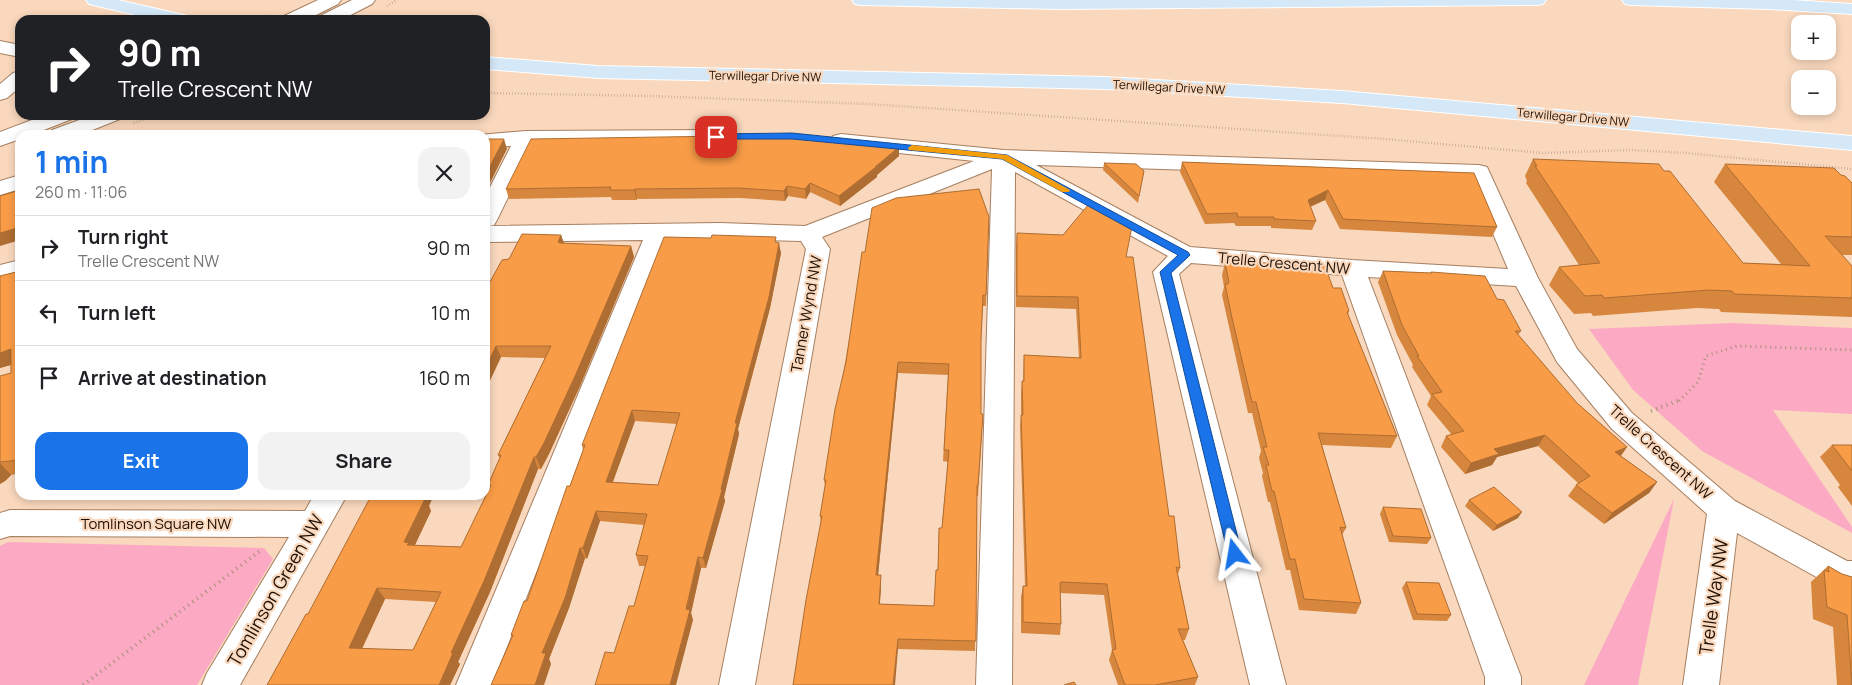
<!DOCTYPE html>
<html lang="en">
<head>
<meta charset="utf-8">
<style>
  :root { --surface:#fff; --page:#f2f2f2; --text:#202124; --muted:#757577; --line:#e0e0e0; --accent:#1a73e8 }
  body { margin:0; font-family:Manrope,sans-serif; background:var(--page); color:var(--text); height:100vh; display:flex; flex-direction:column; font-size:19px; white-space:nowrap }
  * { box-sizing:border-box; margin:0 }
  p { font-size:16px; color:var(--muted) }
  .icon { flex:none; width:28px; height:28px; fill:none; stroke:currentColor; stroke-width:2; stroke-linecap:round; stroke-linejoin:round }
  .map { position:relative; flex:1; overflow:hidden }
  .side { position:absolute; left:15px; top:130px; width:475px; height:370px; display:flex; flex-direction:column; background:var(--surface); border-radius:15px; box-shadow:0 2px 8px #0003 }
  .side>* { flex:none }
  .hud { position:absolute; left:15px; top:15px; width:475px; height:105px; border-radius:15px; box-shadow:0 2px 8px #0003; background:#202124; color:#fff; overflow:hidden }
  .fabs { position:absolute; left:1791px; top:15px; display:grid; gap:10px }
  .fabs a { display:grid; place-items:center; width:45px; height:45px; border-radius:10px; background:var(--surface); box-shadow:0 2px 8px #0003; font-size:25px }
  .pin { position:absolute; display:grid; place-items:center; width:42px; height:42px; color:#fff; margin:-21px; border-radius:10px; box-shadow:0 2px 8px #0006 }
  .me { position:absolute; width:55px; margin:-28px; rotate:346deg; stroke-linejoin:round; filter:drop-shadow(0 0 4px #0008) }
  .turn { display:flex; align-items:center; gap:18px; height:105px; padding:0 20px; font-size:22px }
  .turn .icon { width:65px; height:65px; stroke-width:2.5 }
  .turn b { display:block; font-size:35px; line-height:42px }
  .round { display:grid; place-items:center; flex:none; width:52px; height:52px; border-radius:15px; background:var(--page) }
  .summary { display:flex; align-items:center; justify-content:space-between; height:85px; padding:0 20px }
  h1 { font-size:30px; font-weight:700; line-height:38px; color:var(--accent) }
  .button { display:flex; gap:10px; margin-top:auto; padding:10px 20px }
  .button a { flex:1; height:58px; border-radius:15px; background:var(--accent); color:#fff; font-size:20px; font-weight:700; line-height:58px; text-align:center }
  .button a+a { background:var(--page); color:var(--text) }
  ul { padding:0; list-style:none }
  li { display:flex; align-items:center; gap:15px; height:65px; padding:0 20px; border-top:1px solid var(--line) }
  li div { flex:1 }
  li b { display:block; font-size:19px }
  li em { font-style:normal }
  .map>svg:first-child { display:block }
  .green { fill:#fcaac3 }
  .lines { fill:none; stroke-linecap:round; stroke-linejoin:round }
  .minor-casing { stroke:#a67f60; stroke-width:2 }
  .major-casing { stroke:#fff; stroke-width:2 }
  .path-far2 { stroke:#a88e79; stroke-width:2.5; stroke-dasharray:0.5 2.5; stroke-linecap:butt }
  .path-far1 { stroke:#a88e79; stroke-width:3; stroke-dasharray:1 4; stroke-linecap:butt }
  .path { stroke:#a88e79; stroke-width:4; stroke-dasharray:1 4.5; stroke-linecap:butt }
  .minor { fill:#fff; fill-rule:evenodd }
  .major { fill:#d4e8f7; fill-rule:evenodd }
  .wall { fill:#d6863d; fill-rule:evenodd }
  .shaded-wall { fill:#ae6d32 }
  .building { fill:#f99c47; stroke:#ae6d32; fill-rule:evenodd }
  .route { fill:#1a73e8; stroke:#114b97 }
  .slow { fill:#f59e0b }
  .labels { text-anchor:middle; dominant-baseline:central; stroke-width:4.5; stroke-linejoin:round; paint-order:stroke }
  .far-street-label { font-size:12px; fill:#1e1005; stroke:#f9d8bd }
  .street-label { font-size:15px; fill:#1e1005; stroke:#f9d8bd }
  .near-street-label { font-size:18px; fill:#1e1005; stroke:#f9d8bd }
</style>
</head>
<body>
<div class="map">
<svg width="1852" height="685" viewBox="0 0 1852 685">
  <rect width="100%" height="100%" fill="#f9d8bd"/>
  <path class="green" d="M1731,323L1852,328V414L1773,410L1852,527V533L1702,451L1633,390L1589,329Z
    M1674,499L1638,685H1584Z
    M8,542L264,548L273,559L197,685H0V546Z"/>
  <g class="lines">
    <defs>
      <path id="minor" d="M318,0H341L338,4L306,20H282L284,16Z
        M352,0H375L372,4L341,20H318L320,16Z
        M0,41L20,45V57L0,53Z
        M20,71V87L7,98L0,100V84L13,73Z
        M45,115H76L72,119L31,135H20V139L0,146V132Z
        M93,115H124L120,119L80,135H49L52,130Z
        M713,130L721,132L724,137L721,142L713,144L533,146L497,220L494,225L489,226L720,223L805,226L974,161L833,146L830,141L833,136L841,134L1004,150L1479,165L1487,167L1538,278L1577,349L1632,413L1735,501L1847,561H1852V591L1829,584L1737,533L1719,685H1683L1707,514L1612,429L1557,362L1516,286L1368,277L1521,677V685H1485V677L1342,275L1191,263L1179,274L1286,685H1250L1153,272L1168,256L1015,172L1012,685H976L992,169L822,237L830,249L755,685H719L806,249L801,241L720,239H667L492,685H456L643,240L485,242V197L511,146L485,147V135H479L526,131ZM1036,165L1470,179L1508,269L1352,260L1190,247Z
        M20,175V189L0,195V181Z
        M20,260V277L0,282V265Z
        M314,495H347L240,685H202L207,673L289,537L10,536L0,539V513L10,510L305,511Z"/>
      <path id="major" d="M86,0H118L188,16L190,20H157L89,4Z
        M852,0H1546L1543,4L1537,5L1060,9L861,5L855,4Z
        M1622,0H1792L1852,4V14L1768,9L1631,5L1625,4Z
        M485,57L598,66L1105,77L1342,91L1852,136V150L1342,103L1105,89L598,78L485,69Z"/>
    </defs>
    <use href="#minor" class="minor-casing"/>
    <use href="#major" class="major-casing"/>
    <path class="path-far2" d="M387,6L397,0
      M261,20L271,15
      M485,93L650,96L868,104L1385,139L1543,153L1631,150L1686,153L1852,169
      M134,123L156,115"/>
    <path class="path-far1" d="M1679,401L1698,382L1706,356L1737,346L1852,350"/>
    <path class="path" d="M1651,411L1680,400
      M83,685L260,551"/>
    <use href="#minor" class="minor"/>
    <use href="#major" class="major"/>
  </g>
  <path class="wall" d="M899,147V156L877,175V177L840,206L810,192L806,199L788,196L785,201L740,198L637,199V200H612L611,197L509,199L506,189Z
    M1533,159L1743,263L1781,264L1714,182L1725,164L1841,175L1852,183V255H1842L1852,266V317L1721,312L1719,309L1697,308L1593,316L1591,313L1574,314L1549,285L1559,267L1579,265L1526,183L1527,181L1525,176Z
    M1182,162L1474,173L1497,227L1492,237L1340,229L1325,200L1310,207L1316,221L1312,230L1271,228V226H1236L1234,223L1205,224L1180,172Z
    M1104,163L1144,171L1138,203L1103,170Z
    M989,217L986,306H983L981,340V414H983L978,496H977L975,651L898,649L821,522L820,516L825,486L824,480L865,252ZM898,373L948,375L943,461L948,462L934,606L880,604L881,586L878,575Z
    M1017,233L1126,257L1169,516L1180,568L1178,574L1189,629L1185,640H1183L1198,677L1195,685H1118L1109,660L1112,650L1104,595L1060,593L1061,624L1060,635L1021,633V597L1023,586H1025L1020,426L1021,415V392L1022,381H1023L1024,355L1079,358L1076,309L1016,307V245Z
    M561,235L564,243L631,246L634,257L580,386L549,454L541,469H538L490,592L458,662L460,664L450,685H267L308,614L429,506L431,511L415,545L461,547L490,488L488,485L500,459L498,455L545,358L501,357L485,391L509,259ZM385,599L436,602L413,650L362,649Z
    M777,242L781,253L770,308L738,429L739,434L724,497L725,501L706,568H701L691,613L693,620L614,653L634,606L645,566H639L636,555L644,525L600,521L587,559L585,558L569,608L549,659L551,664L512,637L511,635L527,601L583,450L582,445ZM635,421L677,424L658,485L613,482Z
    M1230,261L1333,288L1349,311L1348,315L1397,436L1391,448L1322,445L1346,528L1342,535L1361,603L1356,614L1299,610L1290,570H1286L1270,502H1268L1262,476L1263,473L1259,458L1261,451L1252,413H1248L1222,295L1224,287L1222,275L1225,263L1230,264Z
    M20,271V473L11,475L5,481L0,484V376L11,373V365L0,368V276Z
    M1383,271L1430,273L1431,272L1497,299L1521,331L1518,335L1577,403L1627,447L1621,456L1657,482L1649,493L1604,524L1568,496L1576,485L1578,483L1538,446L1497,457L1492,465L1465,474L1441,447L1446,436L1452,435L1427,405L1431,396L1412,367L1413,365L1397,335L1378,282Z
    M1832,445H1852V506L1838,487L1840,485L1820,457Z
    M1469,500L1518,518L1493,531L1465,506Z
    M1383,507L1431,538L1427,544L1389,542L1380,514Z
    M1828,566L1842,574L1852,577V685H1837L1833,627L1813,619L1811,582Z
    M1406,582L1451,615L1447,621L1413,620L1402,588Z"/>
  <path class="shaded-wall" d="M504,139L507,149L485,193V176Z
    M899,147V156L877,175V177L840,206L839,196Z
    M810,183V192L806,199L805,189Z
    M787,186L788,196L785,201L784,191Z
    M635,189L637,199V200L634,190Z
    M1328,190L1325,200L1305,209L1308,200Z
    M20,227V240L0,246V233Z
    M561,235L565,247L558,242Z
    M779,243L781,253L770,308L738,429L739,434L724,497L725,501L706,568L703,558L721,489L735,423Z
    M631,246L634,257L580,386L549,454L541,469L536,457Z
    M496,346L501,357L485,391V369Z
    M11,349L20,362L0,368V353Z
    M898,362V373L877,586L876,575Z
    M632,410L635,421L609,492L606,482Z
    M1545,435L1538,446L1497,457L1492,465L1465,474L1471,463L1494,449Z
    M1627,447L1619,458L1615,452Z
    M534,457L538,469L490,592L458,662L460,664L450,685H439L451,653Z
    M0,463L11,475L5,481L0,484Z
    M1657,482L1649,493L1604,524L1612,513Z
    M422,495H434L429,506L431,511L413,549L404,542Z
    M596,511L600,521L587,559L583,548Z
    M1522,512L1518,518L1493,531L1497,525Z
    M580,548L585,558L569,608L549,659L551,664L544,685H535L542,653Z
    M698,557L701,568L691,613L693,620L676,685H670Z
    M881,575V586L879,614V604Z
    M377,588L385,599L357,659L349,648Z
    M898,639V649L895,685H893Z"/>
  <path class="building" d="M791,135L899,147L875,167H876L839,196L810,183L805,189L787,186L784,191L738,188L635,189L634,190H610L611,187L506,189L531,139Z
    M485,139H504L485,176Z
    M1533,159L1659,164L1664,171H1670L1743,263L1810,266L1725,164L1834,168L1841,175L1845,176L1852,183V237L1825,236L1852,266V298L1734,294L1732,291L1709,290L1604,298L1602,295L1585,296L1559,267L1600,263L1535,166H1537Z
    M1182,162L1474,173L1497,227L1343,219L1328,190L1308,200L1316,221L1274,219V217H1238L1237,213L1207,214Z
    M1104,163L1136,164L1144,171L1139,196Z
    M979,189L989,217L986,295H983L981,339V414H983L978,485H977L976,641L898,639L893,685H793L806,600L822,516H820L826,480H824L835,409L846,362L862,252H865L872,208L896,198ZM898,362L949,364L944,450H949L942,528H939L938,570H936L934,606L879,604L881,575H876Z
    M20,190V227L0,233V196Z
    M1088,205L1101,209L1132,226L1126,257H1133L1169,516H1174L1180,568L1176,567L1189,629H1178L1198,677L1155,685H1125L1112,650L1116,649L1107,584L1061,582L1060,583L1061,624L1023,622V586H1027L1021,415H1023L1022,381H1024V355L1081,358L1078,297L1017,296V233L1063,235Z
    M522,234L561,235L558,242L560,243L631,246L576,374L544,443L536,457H534L484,581L451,653H453L439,685H267L306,614H308L370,498H375L376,495H422L420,499H425L404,542L409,543L407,545L461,547L491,485H488L501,455H498L551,346H496L485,369V291L502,260L509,259ZM377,588L441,592L413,650L349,648Z
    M712,235L776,237L775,242L779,243L769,297L735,423H737L721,489L722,490L703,558L698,557L686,609L690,610L670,685H595L605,652L614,653L629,606H634L648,556L636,555L647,514L596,511L583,548H580L565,598L542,653H546L535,685H491L513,635H511L524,601H527L567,486H570L585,445H582L664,237L711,238ZM632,410L680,413L658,485L606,482Z
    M1230,261L1325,266L1333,288H1341L1349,311L1347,312L1397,436L1318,433L1346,528L1340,527L1361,603L1304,599L1295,559H1290L1274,491H1272L1266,465H1269L1263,447H1267L1256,402H1252L1232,318L1225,284H1228L1229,282L1225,263L1231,264Z
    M20,271V460L0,462V376L11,373V349L0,353V276Z
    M1383,271L1432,273L1431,272L1485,276L1497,299L1504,300L1521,331H1515L1577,403L1627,447L1615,452L1657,482L1612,513L1576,485L1590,476L1545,435L1494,449L1499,454L1471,463L1446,436L1464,431L1432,394L1442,392L1417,356H1419L1402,325Z
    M1832,445H1852V471Z
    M1494,487L1522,512L1497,525L1469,500Z
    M1383,507L1421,509L1431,538L1393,536Z
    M1828,566L1842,574L1852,577V685L1847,615L1827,607L1824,570L1829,572Z
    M1406,582L1439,583L1451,615L1417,614Z
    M1074,682L1076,685H1064Z"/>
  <path class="route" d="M792,133L1007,155L1188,252L1190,255L1188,257L1171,273L1242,554L1240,558L1235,559L1230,558L1228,554L1160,272L1178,255L1002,159L792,139H716L712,137L716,134Z"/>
  <path class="slow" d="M912,145L1007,155L1070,190L1069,192H1062L1002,159L909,150L908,148Z"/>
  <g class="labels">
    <g class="far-street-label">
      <text transform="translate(765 76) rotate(1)">Terwillegar Drive NW</text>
      <text transform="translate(1169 87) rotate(3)">Terwillegar Drive NW</text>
      <text transform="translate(1573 117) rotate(5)">Terwillegar Drive NW</text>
    </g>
    <g class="street-label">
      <text transform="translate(1284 263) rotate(5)">Trelle Crescent NW</text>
      <text transform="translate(806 314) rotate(-80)">Tanner Wynd NW</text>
      <text transform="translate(1661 452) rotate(42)">Trelle Crescent NW</text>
      <text x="156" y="523">Tomlinson Square NW</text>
    </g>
    <g class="near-street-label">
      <text transform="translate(275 590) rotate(-60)">Tomlinson Green NW</text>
      <text transform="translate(1713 597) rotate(-82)">Trelle Way NW</text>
    </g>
  </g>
</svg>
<div class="fabs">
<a>+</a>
<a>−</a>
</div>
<div class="pin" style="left:716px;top:137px;background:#d93025"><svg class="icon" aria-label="arrive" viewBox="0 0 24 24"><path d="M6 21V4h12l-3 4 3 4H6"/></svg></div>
<svg class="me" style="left:1235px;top:554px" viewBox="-20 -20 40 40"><path d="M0-17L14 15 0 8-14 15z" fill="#1a73e8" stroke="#fff" stroke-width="4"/></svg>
<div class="hud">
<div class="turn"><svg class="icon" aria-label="right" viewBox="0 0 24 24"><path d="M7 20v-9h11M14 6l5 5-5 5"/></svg><div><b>90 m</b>Trelle Crescent NW</div></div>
</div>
<section class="side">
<div class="summary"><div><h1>1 min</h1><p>260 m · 11:06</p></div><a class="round"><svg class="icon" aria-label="close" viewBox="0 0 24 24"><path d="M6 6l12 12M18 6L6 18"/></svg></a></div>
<ul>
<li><svg class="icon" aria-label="right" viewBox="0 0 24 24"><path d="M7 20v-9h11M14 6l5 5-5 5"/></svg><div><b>Turn right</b><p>Trelle Crescent NW</p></div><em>90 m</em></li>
<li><svg class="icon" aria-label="left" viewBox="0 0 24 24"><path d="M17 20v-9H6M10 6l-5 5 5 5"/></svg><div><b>Turn left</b></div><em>10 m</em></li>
<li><svg class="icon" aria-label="arrive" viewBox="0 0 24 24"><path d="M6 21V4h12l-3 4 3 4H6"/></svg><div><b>Arrive at destination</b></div><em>160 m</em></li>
</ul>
<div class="button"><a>Exit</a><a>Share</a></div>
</section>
</div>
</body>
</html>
